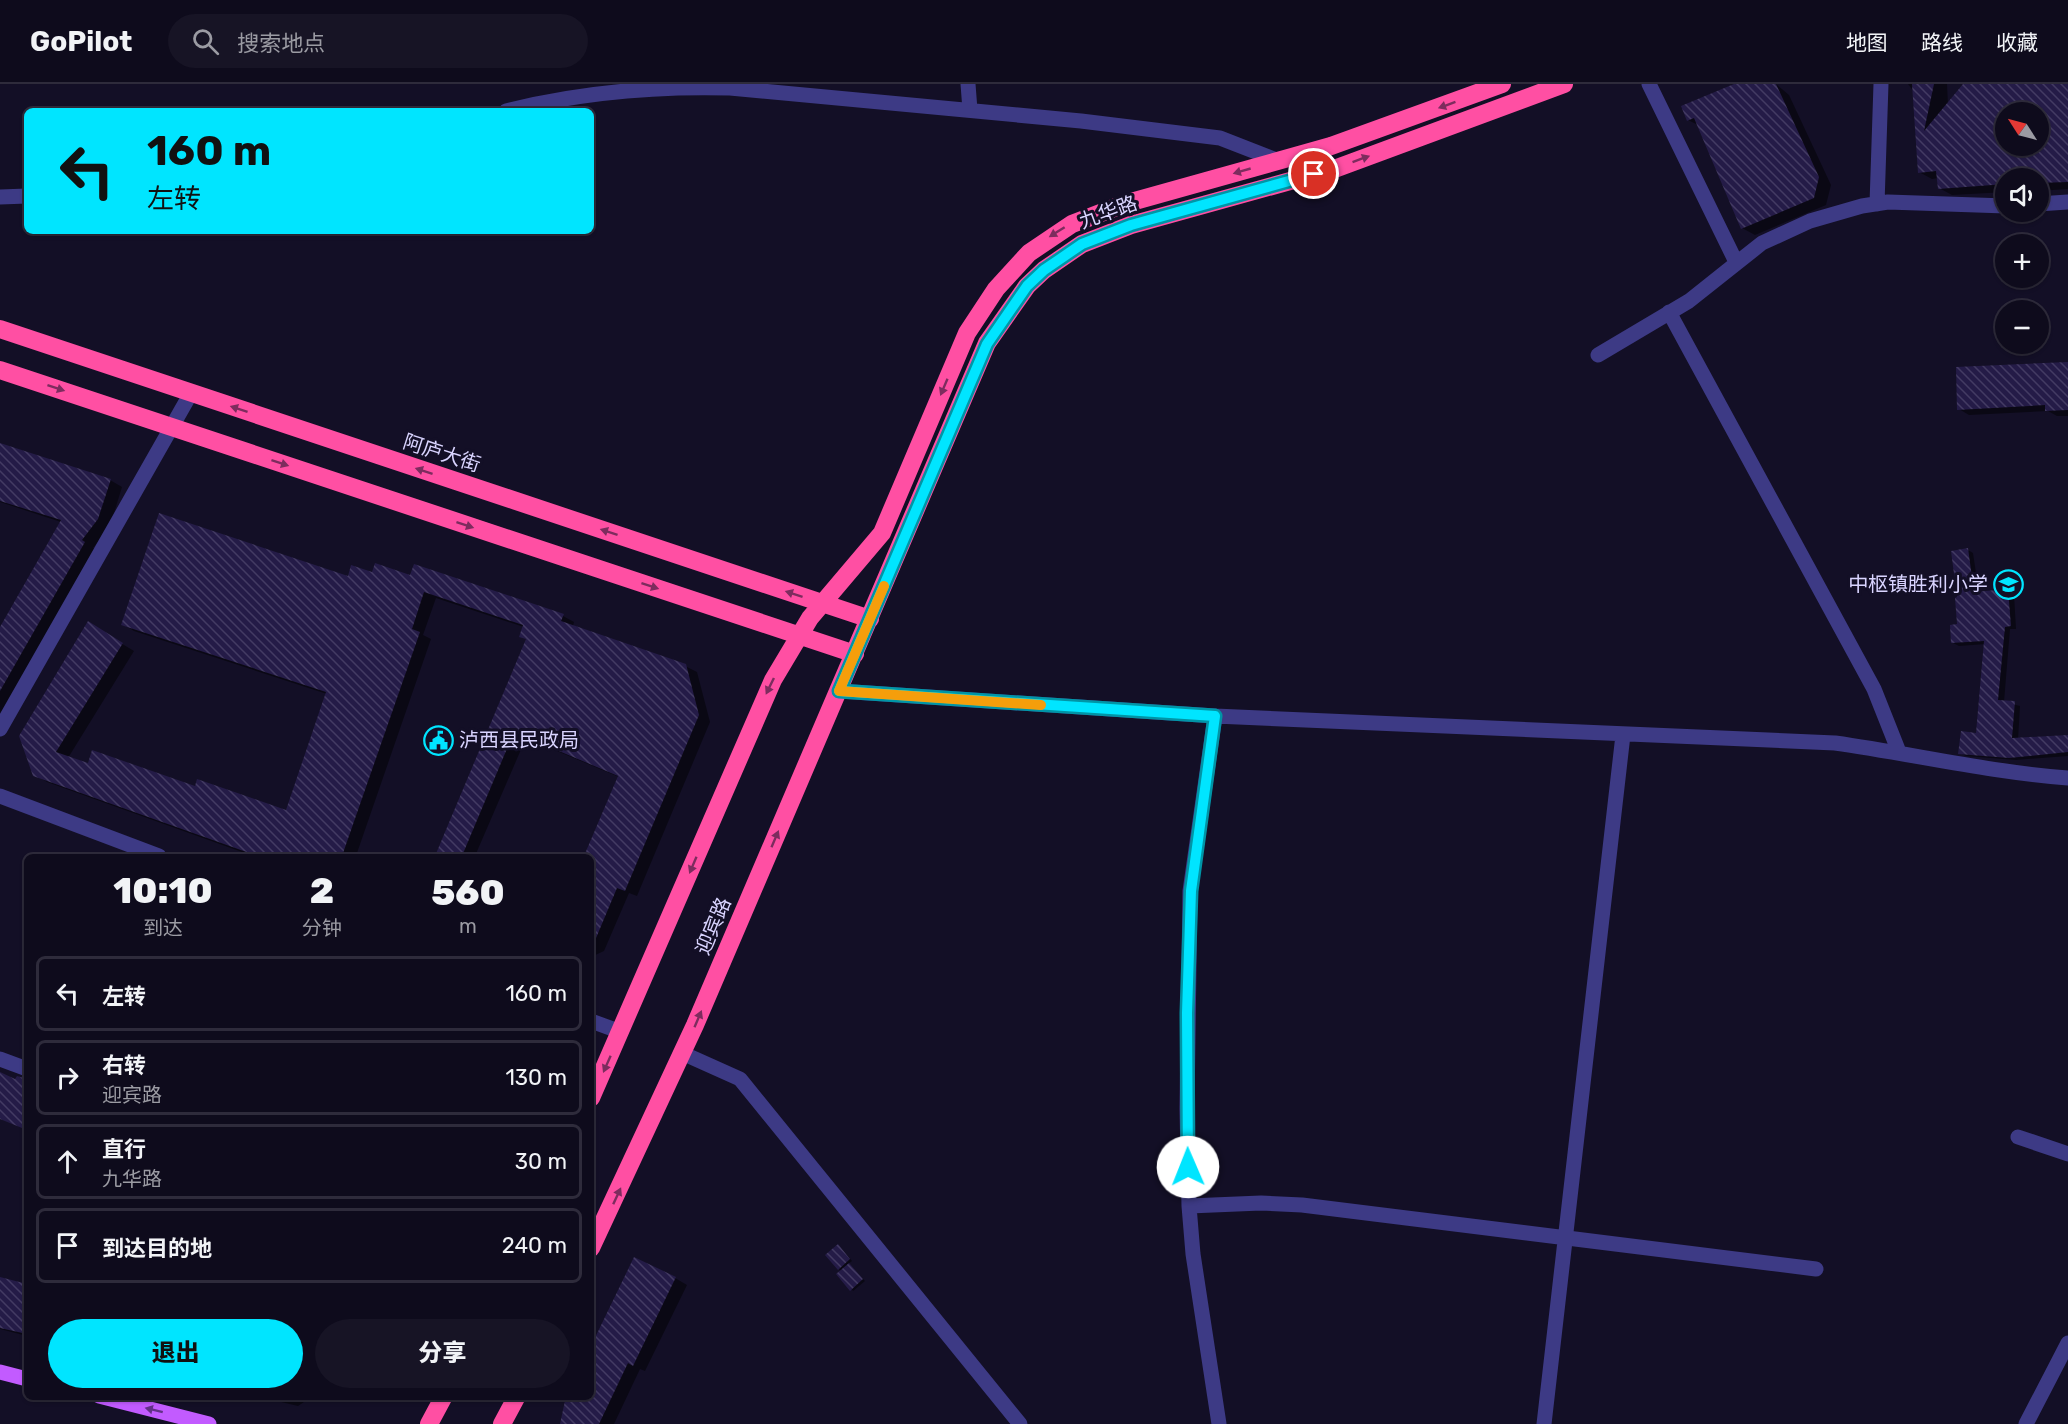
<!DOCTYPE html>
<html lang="zh">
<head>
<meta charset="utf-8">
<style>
  :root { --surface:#0e0b1c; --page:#171425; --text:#f1f3f6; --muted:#9b9ba3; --line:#2e2b3b; --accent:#00e5ff }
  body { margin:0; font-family:Rubik,"Noto Sans SC",sans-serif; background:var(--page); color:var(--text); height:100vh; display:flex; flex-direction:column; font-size:22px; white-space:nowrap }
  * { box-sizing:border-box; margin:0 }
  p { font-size:20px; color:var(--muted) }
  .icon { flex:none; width:33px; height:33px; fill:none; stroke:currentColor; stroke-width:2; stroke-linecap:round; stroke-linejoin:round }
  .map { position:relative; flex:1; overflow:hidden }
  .sheet { position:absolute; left:24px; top:770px; width:570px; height:546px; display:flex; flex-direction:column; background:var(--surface); border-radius:9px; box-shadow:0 2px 4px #0004,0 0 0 2px var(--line) }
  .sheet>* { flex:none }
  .top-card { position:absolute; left:24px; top:24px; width:570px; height:126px; border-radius:9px; box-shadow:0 2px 4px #0004,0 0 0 2px var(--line); background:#00e5ff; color:#111; overflow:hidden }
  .needle { width:39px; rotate:306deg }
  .tools { position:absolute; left:1995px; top:18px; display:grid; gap:12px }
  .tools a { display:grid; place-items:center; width:54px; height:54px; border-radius:50%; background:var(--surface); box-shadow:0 2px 4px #0004,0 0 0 2px var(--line); font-size:30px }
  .pin { position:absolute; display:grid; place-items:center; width:51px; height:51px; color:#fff; margin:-26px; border:3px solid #fff; border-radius:50%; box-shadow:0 2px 6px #0007 }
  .me { position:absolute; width:66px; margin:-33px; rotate:359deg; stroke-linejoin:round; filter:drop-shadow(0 0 4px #0008) }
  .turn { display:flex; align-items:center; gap:21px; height:126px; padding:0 24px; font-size:27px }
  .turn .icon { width:78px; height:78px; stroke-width:2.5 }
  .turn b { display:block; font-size:42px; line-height:51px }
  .eta { display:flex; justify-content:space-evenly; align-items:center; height:102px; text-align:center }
  .eta b { font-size:36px; font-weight:800; line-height:42px }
  .button { display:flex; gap:12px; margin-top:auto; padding:12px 24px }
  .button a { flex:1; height:69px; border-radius:36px; background:var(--accent); color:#111; font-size:24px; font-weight:800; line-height:69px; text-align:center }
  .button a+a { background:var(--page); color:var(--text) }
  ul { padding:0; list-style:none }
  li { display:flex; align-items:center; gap:18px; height:75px; margin:0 12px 9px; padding:0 12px; border:3px solid var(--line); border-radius:9px }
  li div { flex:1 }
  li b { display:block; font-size:22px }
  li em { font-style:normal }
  header { display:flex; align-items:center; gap:36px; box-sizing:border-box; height:84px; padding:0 30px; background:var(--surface); border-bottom:2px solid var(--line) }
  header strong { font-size:28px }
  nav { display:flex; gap:33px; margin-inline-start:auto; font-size:21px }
  .search { width:420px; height:54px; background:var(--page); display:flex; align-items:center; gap:15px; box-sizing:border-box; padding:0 21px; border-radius:33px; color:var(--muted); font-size:22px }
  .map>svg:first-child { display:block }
  .shadow { fill:#0007; fill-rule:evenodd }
  .building { fill:url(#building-back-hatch); fill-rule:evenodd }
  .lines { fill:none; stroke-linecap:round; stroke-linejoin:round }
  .minor { stroke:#3d3a85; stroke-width:15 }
  .major { stroke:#c25bff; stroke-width:15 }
  .highway { stroke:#ff4fa3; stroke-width:18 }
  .oneway { fill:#7d2c5e }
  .oneway2 { fill:#623188 }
  .route-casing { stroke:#0095a6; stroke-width:15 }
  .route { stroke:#00e5ff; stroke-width:10 }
  .slow { stroke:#f59e0b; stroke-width:10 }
  .labels { text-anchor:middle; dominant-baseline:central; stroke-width:6; stroke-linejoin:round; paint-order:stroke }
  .street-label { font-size:20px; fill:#d9d4ff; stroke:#130f26 }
  .poi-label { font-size:20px; fill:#d9d4ff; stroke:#130f26; text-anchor:end }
</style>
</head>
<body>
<header>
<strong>GoPilot</strong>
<div class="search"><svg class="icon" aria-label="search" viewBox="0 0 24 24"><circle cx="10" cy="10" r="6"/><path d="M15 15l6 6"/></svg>搜索地点</div>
<nav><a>地图</a><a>路线</a><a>收藏</a></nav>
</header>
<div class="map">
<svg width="2068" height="1340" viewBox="0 0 2068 1340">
  <defs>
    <pattern id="building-back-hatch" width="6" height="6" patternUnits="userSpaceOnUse" patternTransform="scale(1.5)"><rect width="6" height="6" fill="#241b47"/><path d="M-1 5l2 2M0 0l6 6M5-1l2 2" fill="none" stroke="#433b63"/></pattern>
  </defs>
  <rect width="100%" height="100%" fill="#130f26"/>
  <path class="shadow" d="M1738,0H1776L1789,11L1831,101L1826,121L1755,151L1742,144L1700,42L1688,36Z
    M1908,0H1947L1948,21L1965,0H2068V105L2038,107V94H2006V108L1952,111L1939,104L1938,94L1932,95L1919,88L1914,8ZM2006,28H2038V62H2006Z
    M2068,280V332H2057L2048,327L1969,331L1959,325Z
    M0,361L110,396L122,403L110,442L93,464L96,466L0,638V546L61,438L0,418Z
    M1968,466L1973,469L1979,509L2008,507L2014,510L2016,545H2010L2004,618L2020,622L2018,656L2068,653V672L2016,676L1966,672L1960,669L1978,650L1986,560L1959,562L1953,559L1959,542Z
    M373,490L411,493L563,532L574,538L573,542L685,582L697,588L710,638L637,812L629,809L604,867L591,873V772H585L619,693L526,654L475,772H437L528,556L524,543L436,514L423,551L431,555L357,769L367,772H253L47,698L35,691L89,540L134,567L68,674L88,681L196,704L286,728L327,610L134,547L123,540Z
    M841,1164L852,1177L848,1180L865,1197L853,1207L839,1185Z
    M0,1194L27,1201V1252L0,1245Z
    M675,1194L687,1201L645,1287L640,1285L614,1340H562L591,1312V1266Z
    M256,1312H313L298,1322Z"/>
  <path class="building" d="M1734,0H1776L1819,93L1814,114L1741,145L1694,34L1687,37L1681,22Z
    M1912,0H1934L1924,47L1963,0H2068V98L2038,99V94H2006V100L1938,105L1936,87L1918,89ZM2006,28H2038V62H2006Z
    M2068,278V326L2045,327V321L1957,326L1956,283Z
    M0,359L111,395L98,435L82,456L85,458L0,607V543L61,436L0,417Z
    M159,429L348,492L351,481L372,488L375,479L410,491L414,480L564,530L561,537L686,580L699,631L625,807L617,804L591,866V772H584L618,692L514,648L462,772H435L526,555L519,553L523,541L424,508L412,545L420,548L342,772H251L252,770L33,692L19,652L88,537L123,559L56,668L88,679L92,666L195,702L197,695L286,726L326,608L121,541Z
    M1968,464L1974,508L2008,505L2011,542L2005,543L1998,616L2015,617L2012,654L2068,651V668L2009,674L1958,670L1961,647L1976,649L1984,557L1951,559L1950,541L1957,540L1955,514L1957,513L1951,467Z
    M0,988L15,995L17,992L27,995V1046L0,1035Z
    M838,1160L850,1175L838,1186L825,1171Z
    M634,1173L676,1193L633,1282L628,1279L599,1340H560L566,1312H591V1262Z
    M849,1179L863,1195L850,1207L836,1190Z
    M0,1193L27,1200V1250L0,1244Z"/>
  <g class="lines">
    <path class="minor" d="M968,0L970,26
      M1649,0L1736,178
      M506,27C581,8 653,2 730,4L1081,37L1220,54L1279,77
      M0,113L27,112
      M1877,120L1881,0
      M2038,120L2068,118
      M1669,228L1874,605L1899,668
      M1598,271L1689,217L1762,159L1810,137L1862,122L1888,118L2006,122
      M839,607L1215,632L1835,659C1913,670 1989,688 2068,694
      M1215,632L1190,807L1187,1025L1189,1122L1193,1170L1219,1340
      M0,645L191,309
      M0,712L159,772
      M591,937L621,948
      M682,969L740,995L1020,1340
      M0,975L27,985
      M2018,1053L2068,1070
      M1189,1122L1261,1119L1302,1121L1816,1185
      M1544,1340L1623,651
      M2026,1340L2068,1259"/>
    <path class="major" d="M0,1288L27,1295
      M99,1312L209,1340"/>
    <path class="highway" d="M0,245L870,535
      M0,286L855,570
      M591,1014L773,596L810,534L882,449L967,249L996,205L1029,169L1072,140L1124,120L1331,62L1502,0
      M591,1164L695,941L987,259L1027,202L1044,186L1082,160L1131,141L1337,84L1564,0
      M429,1340L444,1312
      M502,1340L517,1312"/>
  </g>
  <defs><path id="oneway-solid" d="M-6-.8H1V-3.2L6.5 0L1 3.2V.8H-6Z" transform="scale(1.5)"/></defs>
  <g class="oneway">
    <use href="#oneway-solid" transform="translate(1447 21) rotate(160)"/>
    <use href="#oneway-solid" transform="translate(1361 75) rotate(-20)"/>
    <use href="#oneway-solid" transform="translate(1242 87) rotate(164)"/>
    <use href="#oneway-solid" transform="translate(1057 148) rotate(148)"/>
    <use href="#oneway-solid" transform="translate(944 303) rotate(113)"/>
    <use href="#oneway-solid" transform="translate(56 304) rotate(18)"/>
    <use href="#oneway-solid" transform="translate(239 325) rotate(-162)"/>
    <use href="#oneway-solid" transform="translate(280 379) rotate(18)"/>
    <use href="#oneway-solid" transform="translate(424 387) rotate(-162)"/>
    <use href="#oneway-solid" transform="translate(465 441) rotate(18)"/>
    <use href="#oneway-solid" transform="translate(609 448) rotate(-162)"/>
    <use href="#oneway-solid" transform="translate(650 502) rotate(18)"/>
    <use href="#oneway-solid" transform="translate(794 510) rotate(-162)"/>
    <use href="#oneway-solid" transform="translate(770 602) rotate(116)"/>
    <use href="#oneway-solid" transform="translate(775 755) rotate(-67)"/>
    <use href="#oneway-solid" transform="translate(693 781) rotate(113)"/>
    <use href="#oneway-solid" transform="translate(698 935) rotate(-67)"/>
    <use href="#oneway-solid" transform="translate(607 980) rotate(114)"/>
    <use href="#oneway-solid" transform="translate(617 1112) rotate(-65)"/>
  </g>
  <use class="oneway2" href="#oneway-solid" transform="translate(154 1326) rotate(-166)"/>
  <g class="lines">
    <defs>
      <path id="route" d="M1188,1083L1187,929L1191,807L1215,632L839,607L987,260L1027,202L1044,186L1082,160L1131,141L1314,90"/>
    </defs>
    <use href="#route" class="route-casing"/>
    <use href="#route" class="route"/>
    <path class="slow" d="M884,502L839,607L1041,621"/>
  </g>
  <defs>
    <symbol id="school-ring" viewBox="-11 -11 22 22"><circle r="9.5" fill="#130f26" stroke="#00e5ff" stroke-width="1.5"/><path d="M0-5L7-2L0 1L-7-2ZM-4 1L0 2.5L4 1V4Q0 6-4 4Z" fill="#00e5ff"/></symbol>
    <symbol id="civic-ring" viewBox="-11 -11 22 22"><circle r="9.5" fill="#130f26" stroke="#00e5ff" stroke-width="1.5"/><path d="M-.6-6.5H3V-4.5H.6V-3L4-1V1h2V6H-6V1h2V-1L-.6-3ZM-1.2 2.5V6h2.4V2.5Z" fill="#00e5ff"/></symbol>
  </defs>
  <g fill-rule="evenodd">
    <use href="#school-ring" x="1992" y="484" width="33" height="33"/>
    <use href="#civic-ring" x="422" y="640" width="33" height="33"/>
  </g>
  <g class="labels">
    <g class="street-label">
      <text transform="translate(1108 128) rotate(-20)">九华路</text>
      <text transform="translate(442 369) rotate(18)">阿庐大街</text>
      <text transform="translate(713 842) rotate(-67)">迎宾路</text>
    </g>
    <g class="poi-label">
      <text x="1988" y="500">中枢镇胜利小学</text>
      <text x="459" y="656" text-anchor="start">泸西县民政局</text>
    </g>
  </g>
</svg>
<div class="tools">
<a><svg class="needle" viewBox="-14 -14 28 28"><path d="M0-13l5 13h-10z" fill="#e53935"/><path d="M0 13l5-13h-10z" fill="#9b9ba3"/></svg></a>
<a><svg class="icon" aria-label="sound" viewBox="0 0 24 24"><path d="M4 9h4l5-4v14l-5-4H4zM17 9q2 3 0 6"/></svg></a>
<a>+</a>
<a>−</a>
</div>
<div class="pin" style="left:1314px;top:90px;background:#d93025"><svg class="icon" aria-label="arrive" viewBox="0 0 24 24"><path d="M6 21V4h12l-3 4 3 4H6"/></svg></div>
<svg class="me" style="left:1188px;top:1083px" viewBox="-20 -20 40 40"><circle r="19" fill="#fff"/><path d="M0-13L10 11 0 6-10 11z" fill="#00e5ff"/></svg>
<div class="top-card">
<div class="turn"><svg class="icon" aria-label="left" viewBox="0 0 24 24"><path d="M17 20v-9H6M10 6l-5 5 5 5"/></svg><div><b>160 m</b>左转</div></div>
</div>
<section class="sheet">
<div class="eta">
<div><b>10:10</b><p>到达</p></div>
<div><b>2</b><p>分钟</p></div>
<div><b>560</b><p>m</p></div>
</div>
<ul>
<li><svg class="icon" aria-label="left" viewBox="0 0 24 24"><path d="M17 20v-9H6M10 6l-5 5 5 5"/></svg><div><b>左转</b></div><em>160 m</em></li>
<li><svg class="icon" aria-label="right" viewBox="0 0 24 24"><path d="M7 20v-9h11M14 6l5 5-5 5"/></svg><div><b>右转</b><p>迎宾路</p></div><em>130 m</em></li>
<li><svg class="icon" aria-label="ahead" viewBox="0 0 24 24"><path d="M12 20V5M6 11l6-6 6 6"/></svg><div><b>直行</b><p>九华路</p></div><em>30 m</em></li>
<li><svg class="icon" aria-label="arrive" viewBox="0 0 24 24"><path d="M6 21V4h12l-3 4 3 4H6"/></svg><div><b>到达目的地</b></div><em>240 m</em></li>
</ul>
<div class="button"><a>退出</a><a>分享</a></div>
</section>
</div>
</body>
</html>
